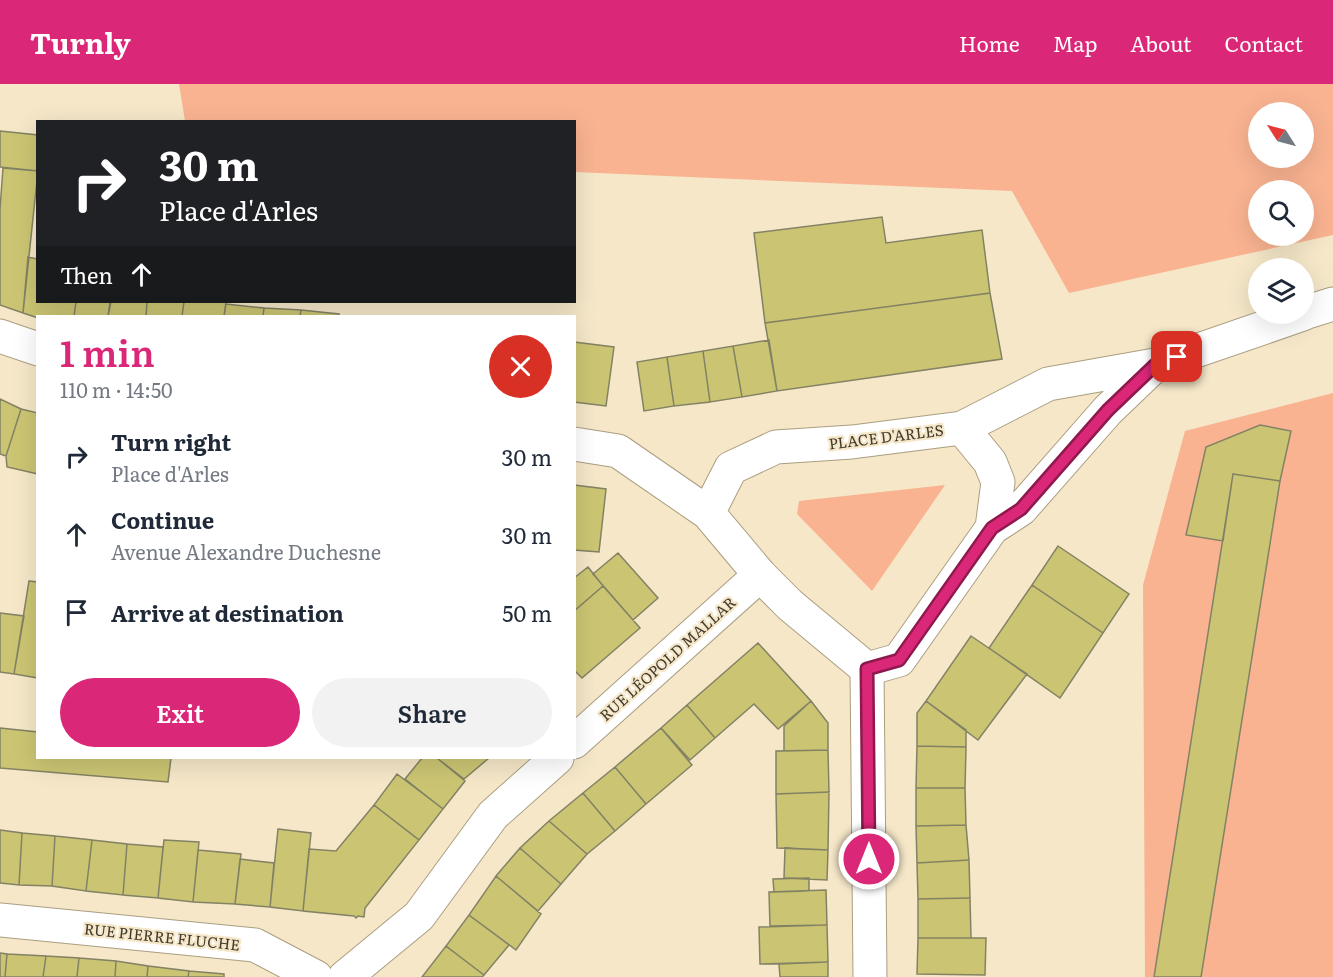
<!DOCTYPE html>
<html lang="en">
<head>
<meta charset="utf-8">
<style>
  :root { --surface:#fff; --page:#f2f2f3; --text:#1f2937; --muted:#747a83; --accent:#db2777 }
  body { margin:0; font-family:Literata,serif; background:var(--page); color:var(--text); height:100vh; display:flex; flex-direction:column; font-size:22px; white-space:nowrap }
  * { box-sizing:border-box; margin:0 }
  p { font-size:20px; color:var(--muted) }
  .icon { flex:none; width:33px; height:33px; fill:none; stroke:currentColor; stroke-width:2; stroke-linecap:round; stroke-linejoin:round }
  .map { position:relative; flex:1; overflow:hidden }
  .panel { position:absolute; left:36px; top:231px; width:540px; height:444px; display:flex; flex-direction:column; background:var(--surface); border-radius:0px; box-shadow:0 6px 24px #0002 }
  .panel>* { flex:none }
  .guide { position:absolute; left:36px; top:36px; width:540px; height:183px; border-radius:0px; box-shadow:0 6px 24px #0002; background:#202124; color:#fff; overflow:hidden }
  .needle { width:39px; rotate:306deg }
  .fabs { position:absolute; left:1248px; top:18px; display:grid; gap:12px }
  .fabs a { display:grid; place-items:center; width:66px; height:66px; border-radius:50%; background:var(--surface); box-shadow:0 6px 24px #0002; font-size:30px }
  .pin { position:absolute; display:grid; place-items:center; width:51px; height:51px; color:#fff; margin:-26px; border-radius:12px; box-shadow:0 3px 9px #0006 }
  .me { position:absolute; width:66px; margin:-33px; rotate:0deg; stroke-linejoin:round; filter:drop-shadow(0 0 4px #0008) }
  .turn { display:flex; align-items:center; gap:21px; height:126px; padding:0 24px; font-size:27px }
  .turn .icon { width:78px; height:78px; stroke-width:2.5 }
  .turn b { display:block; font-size:42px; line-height:51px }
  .then { display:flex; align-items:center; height:57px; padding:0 24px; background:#0003; gap:12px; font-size:22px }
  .round { display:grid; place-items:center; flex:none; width:63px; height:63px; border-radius:32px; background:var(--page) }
  .head { display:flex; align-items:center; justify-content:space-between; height:102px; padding:0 24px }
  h1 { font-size:36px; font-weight:600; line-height:45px; color:var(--accent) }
  .primary-button { display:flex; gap:12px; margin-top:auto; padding:12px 24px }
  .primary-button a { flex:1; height:69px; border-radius:36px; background:var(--accent); color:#fff; font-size:24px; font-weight:600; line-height:69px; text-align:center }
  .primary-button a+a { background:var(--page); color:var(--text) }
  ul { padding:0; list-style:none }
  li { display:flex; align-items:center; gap:18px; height:78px; padding:0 24px }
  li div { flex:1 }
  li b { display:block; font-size:22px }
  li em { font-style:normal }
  header { display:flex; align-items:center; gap:36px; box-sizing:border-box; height:84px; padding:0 30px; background:var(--accent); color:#fff }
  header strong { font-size:28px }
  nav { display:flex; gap:33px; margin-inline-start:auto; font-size:21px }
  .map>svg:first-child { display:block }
  .green { fill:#f9b391; fill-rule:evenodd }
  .building { fill:#cbc573; stroke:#838264; stroke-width:1.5 }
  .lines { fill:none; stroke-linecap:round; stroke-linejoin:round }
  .street-casing { stroke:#ab9e81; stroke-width:35 }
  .secondary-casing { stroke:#ab9e81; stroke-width:35 }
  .street { stroke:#fff; stroke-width:33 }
  .secondary { stroke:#fff; stroke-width:33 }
  .route-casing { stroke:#8e194d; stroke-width:15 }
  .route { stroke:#db2777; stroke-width:10 }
  .labels { text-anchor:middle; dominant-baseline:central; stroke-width:4.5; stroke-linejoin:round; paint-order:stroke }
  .street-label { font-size:15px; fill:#403a2e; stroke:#f5e7c8 }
</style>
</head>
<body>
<header>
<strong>Turnly</strong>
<nav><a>Home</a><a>Map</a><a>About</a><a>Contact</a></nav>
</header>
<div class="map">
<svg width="1333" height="893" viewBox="0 0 1333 893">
  <rect width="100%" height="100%" fill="#f5e7c8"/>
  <path class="green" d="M179,0H1333V151L1069,209L1012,107L575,88L574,38L185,37ZM1258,28H1304V74H1258ZM1304,106V152H1258V106Z
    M1333,309V893H1145L1143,501L1185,347Z
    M945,401L872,507L797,430L799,417Z"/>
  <path class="building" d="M0,47L38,51V87L0,83Z
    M3,84L38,87L23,229L0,221V125Z
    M882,133L886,159L982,146L990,209L765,239L754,149Z
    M28,173L38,175V218H76L74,232L38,234L23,229Z
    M990,209L1002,275L777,307L765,239Z
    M76,218H110L108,232H74Z
    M111,218H147L146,232H108Z
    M147,218H184L182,232H146Z
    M184,218H226L224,232H182Z
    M226,220L264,224L263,232H224Z
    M264,224L301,226L300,232H263Z
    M301,226L339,230V232H300Z
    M769,256L777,307L742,313L733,262Z
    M574,258L614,263L606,322L574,318Z
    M733,262L742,313L710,318L703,267Z
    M703,267L710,318L674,322L667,273Z
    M667,273L674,322L644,327L637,278Z
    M0,315L21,325L6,372L0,370Z
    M21,325L38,329V390L7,383L6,372Z
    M1260,341L1291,347L1280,397L1233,390L1223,457L1186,451L1206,363Z
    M1233,390L1280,397L1201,893H1154Z
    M574,401L606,405L599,468L574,466Z
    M1058,462L1129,510L1103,549L1032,501Z
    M618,469L658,514L633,536L593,490Z
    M588,483L603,502L574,527V494Z
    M29,497L38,498V594L14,590Z
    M1032,501L1103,549L1060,614L989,564Z
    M603,502L640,544L582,594L574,586V527Z
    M0,529L24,532L14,590L0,588Z
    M971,552L1027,590L978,656L926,617Z
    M758,559L811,617L778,645L754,620L715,654L687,621Z
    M811,617L828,639V666L784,667V642Z
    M926,617L966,646V663L917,662V629Z
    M687,621L715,654L690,676L661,644Z
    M0,644L38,648V674H171L168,698L0,684Z
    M661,644L692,681L646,720L615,683Z
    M917,662L966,663L965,704H916Z
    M828,666L829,708L776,710V667Z
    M422,674H437L465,697L443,725L405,695Z
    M437,674H489L464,695Z
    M615,683L646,720L615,747L583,709Z
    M397,690L443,725L419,756L374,721Z
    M916,704H965L966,741L916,742Z
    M829,708L828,766L777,764L776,710Z
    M583,709L615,747L587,770L549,737Z
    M374,721L419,756L365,824L364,833L358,832L356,834L354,832L303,827L309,765L336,767Z
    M549,737L587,770L561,800L520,764Z
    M966,741L969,776L917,779L916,742Z
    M278,745L311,749L303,827L270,823Z
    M0,746L22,749L19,801L0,799Z
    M22,749L55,752L52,802L19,801Z
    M55,752L92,756L86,807L52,802Z
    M92,756L127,760L123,811L86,807Z
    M164,756L199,758L193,818L158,814Z
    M127,760L163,763L158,814L123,811Z
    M520,764L561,800L538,827L496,792Z
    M785,764L828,766L827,796L784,794Z
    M198,766L241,770L235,820L193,818Z
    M240,775L274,779L270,823L235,820Z
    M969,776L970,814L918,815L917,779Z
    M496,792L541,830L516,866L469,831Z
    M809,794V807L774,808L773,795Z
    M826,806L827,841L770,842L769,808Z
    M970,814L971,854H918V815Z
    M469,831L509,861L484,891L446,862Z
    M827,841L828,878L760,880L759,843Z
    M918,854H986L985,891L917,890Z
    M446,862L484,891L482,893H422Z
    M0,869L7,870L5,893H0Z
    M7,870L46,872L43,893H5Z
    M46,872L79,874L77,893H43Z
    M79,874L116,877L115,893H77Z
    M116,877L148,882L147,893H115Z
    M828,878V893H780L779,880Z
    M148,882L189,887L188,893H147Z
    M189,887L224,890V893H188Z"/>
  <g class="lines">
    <defs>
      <path id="street" d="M867,585L870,893
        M574,658L760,491
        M0,836L255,861L316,893
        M345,893L419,832L493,731L557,674"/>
      <path id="secondary" d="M1304,229L1333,220
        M0,252L38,265
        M962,344L1048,300L1155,281L1303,230
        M574,360L618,367L708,429L760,491L790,521L867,585L899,576L992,444L998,398L990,378L962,344L852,358L776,363L731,384L708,429
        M992,444L1021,425L1108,326L1155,281"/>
    </defs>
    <use href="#street" class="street-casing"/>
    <use href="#secondary" class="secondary-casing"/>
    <use href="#street" class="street"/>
    <use href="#secondary" class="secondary"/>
  </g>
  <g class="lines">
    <defs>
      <path id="route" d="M869,775L867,585L899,576L992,444L1021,425L1108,326L1155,281L1177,273"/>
    </defs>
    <use href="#route" class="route-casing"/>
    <use href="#route" class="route"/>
  </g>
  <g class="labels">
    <g class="street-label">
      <text transform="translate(886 352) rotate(-7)">PLACE D'ARLES</text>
      <text transform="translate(667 574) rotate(-42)">RUE LÉOPOLD MALLAR</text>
      <text transform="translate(162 852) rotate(6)">RUE PIERRE FLUCHE</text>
    </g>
  </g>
</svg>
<div class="fabs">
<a><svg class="needle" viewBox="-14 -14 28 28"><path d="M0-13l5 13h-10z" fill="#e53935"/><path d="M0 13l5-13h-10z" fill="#747a83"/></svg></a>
<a><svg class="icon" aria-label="search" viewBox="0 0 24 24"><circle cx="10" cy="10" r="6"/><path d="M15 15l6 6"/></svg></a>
<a><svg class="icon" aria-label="layers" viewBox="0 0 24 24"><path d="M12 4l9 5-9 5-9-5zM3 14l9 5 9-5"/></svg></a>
</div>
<div class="pin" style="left:1177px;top:273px;background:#d93025"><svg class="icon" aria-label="arrive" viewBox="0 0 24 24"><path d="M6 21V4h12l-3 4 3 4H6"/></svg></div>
<svg class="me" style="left:869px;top:775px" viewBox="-20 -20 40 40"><circle r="17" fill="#db2777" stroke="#fff" stroke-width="3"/><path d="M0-11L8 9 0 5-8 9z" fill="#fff"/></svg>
<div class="guide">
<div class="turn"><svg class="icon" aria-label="right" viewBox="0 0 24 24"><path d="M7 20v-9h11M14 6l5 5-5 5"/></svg><div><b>30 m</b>Place d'Arles</div></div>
<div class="then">Then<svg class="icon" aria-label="ahead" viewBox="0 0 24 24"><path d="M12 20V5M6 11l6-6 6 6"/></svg></div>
</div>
<section class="panel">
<div class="head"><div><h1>1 min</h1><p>110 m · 14:50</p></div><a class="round" style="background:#d93025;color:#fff"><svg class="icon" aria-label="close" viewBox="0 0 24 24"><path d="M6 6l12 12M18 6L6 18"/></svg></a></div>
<ul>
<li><svg class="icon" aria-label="right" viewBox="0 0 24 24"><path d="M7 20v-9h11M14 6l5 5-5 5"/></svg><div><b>Turn right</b><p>Place d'Arles</p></div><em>30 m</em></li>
<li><svg class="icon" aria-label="ahead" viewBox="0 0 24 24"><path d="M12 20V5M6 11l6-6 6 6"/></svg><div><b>Continue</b><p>Avenue Alexandre Duchesne</p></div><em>30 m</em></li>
<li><svg class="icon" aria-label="arrive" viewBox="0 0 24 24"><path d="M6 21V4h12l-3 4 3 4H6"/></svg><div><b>Arrive at destination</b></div><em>50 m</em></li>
</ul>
<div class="primary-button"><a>Exit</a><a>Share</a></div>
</section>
</div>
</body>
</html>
